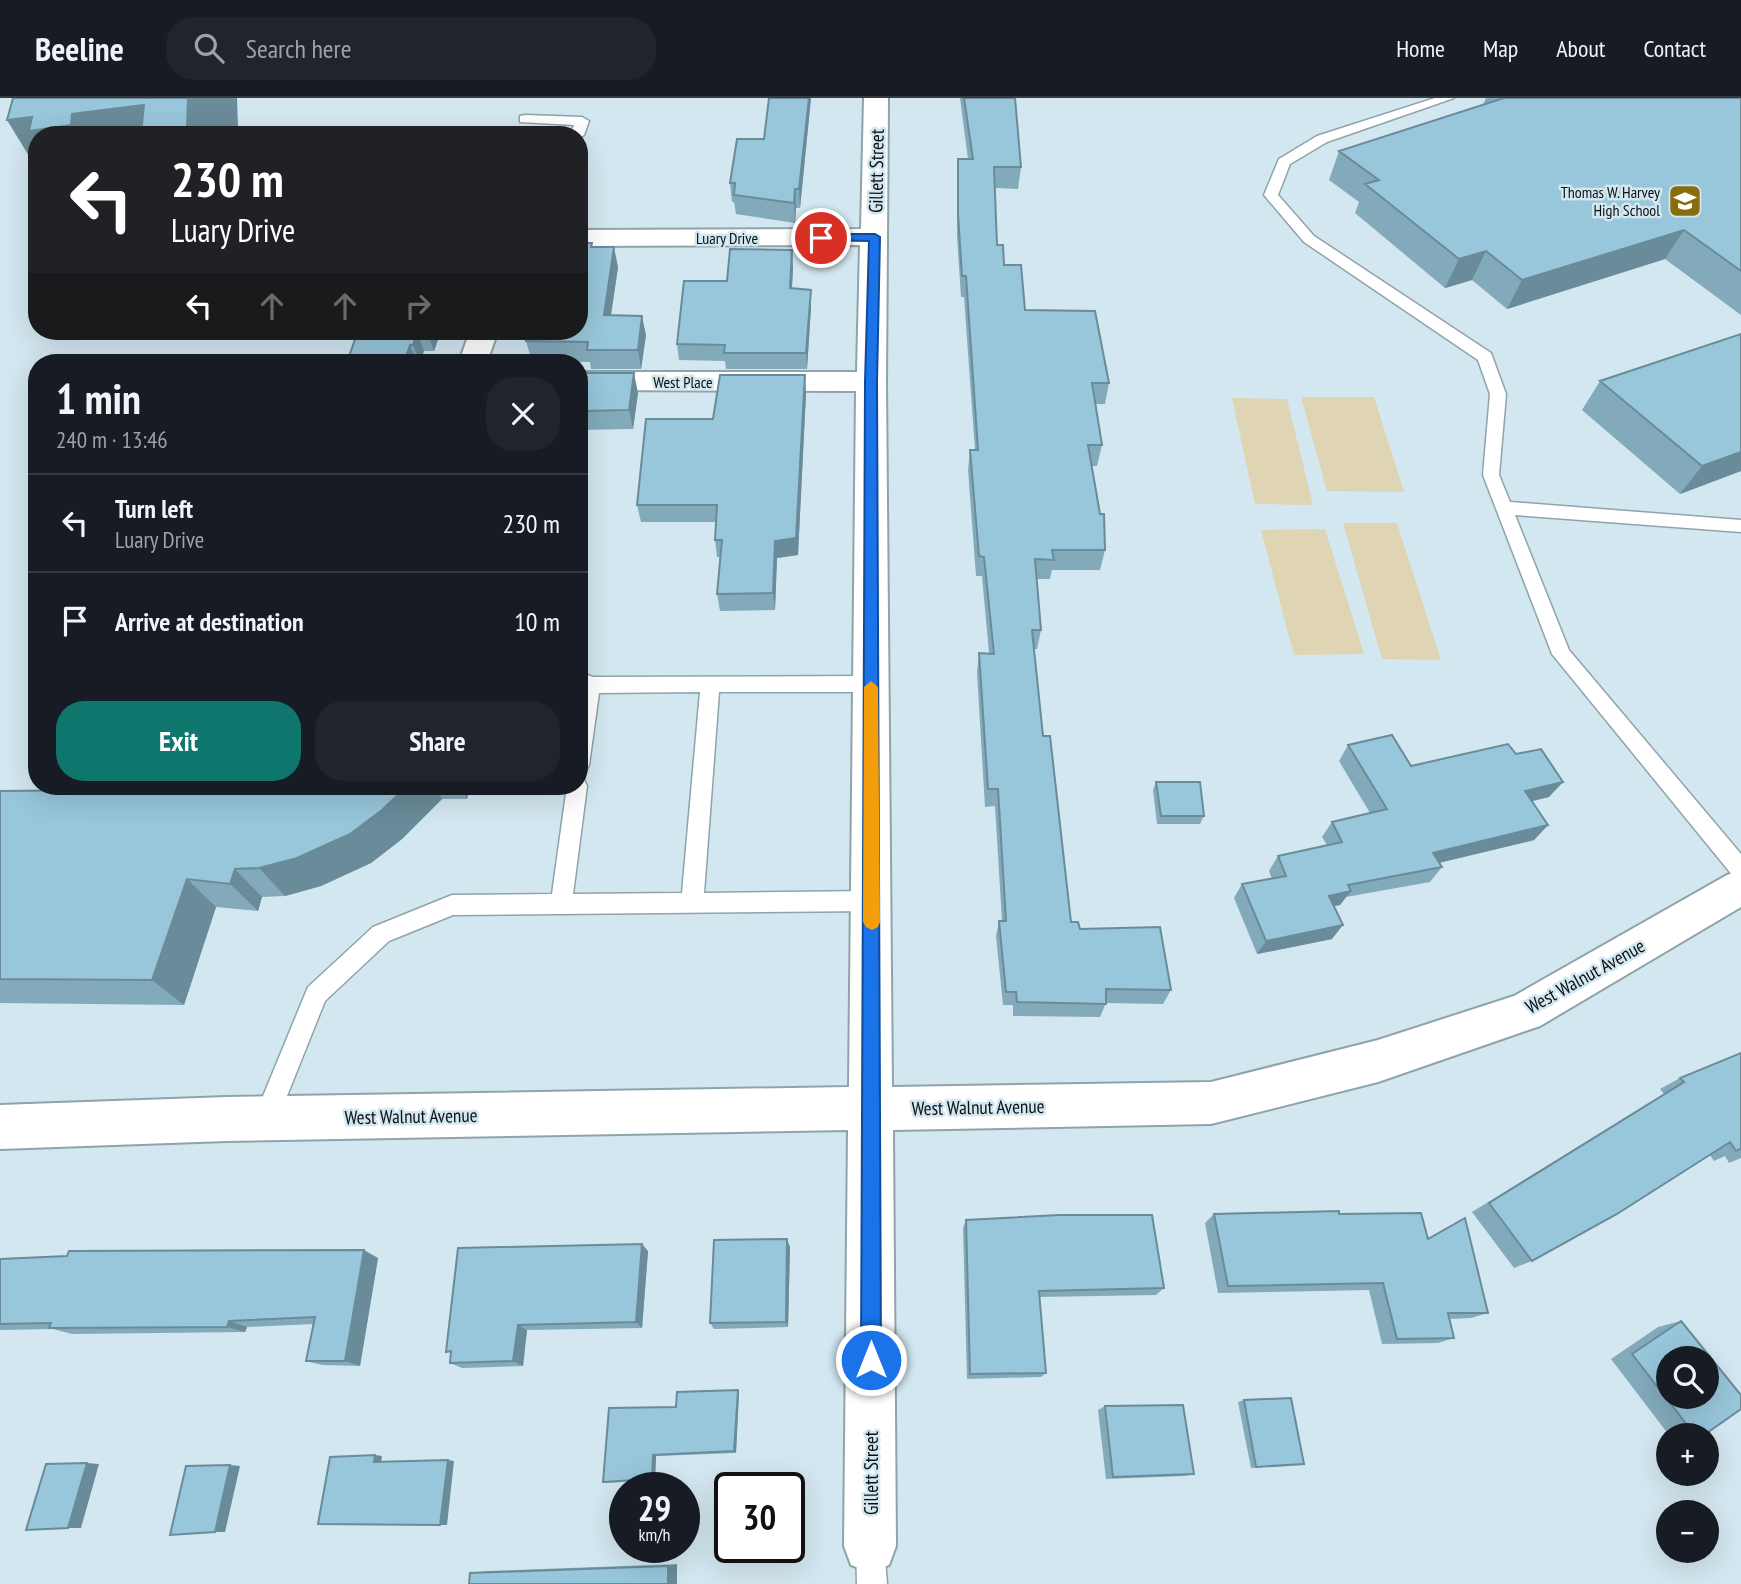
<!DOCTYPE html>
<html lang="en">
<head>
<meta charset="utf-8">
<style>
  :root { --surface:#171b24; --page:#20242c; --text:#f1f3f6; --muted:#9ea1a6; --line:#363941; --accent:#0f766e }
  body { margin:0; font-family:"PT Sans Narrow",sans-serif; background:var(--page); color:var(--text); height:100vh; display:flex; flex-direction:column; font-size:26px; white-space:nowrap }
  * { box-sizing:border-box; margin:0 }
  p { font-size:23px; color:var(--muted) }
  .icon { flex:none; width:38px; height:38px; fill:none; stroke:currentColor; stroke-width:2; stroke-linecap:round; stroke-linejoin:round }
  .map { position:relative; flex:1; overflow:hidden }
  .panel { position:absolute; left:28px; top:256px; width:560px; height:441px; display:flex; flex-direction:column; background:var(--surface); border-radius:28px; box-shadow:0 7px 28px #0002 }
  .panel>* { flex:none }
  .top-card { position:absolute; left:28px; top:28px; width:560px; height:214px; border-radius:28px; box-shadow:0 7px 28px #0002; background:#202124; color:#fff; overflow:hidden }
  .buttons { position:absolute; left:1656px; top:1248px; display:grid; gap:14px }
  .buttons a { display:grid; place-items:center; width:63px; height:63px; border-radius:50%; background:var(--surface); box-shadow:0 7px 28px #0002; font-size:35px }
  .speed { position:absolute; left:609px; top:1374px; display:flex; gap:14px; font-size:35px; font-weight:700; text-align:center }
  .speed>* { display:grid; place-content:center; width:91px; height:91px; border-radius:50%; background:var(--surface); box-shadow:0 7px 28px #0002; line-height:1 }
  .speed small { font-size:18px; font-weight:400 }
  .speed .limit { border:4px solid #111; border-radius:10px; background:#fff; color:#111 }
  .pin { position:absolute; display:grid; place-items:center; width:60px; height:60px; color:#fff; margin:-30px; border:4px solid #fff; border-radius:50%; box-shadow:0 2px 7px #0007 }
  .me { position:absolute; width:77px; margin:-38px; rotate:0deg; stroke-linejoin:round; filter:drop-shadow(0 0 5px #0008) }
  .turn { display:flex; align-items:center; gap:24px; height:147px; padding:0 28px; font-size:32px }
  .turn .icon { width:91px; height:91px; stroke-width:2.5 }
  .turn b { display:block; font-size:49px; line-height:60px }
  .lanes { display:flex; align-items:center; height:66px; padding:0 28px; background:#0003; justify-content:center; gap:35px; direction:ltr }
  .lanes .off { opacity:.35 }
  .round { display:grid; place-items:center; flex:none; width:74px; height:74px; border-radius:28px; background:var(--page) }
  .summary { display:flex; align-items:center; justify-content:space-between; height:119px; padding:0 28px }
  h1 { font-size:42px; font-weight:600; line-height:52px }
  .primary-button { display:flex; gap:14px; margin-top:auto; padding:14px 28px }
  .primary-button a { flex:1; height:80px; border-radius:28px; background:var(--accent); color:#fff; font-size:28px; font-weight:600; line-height:80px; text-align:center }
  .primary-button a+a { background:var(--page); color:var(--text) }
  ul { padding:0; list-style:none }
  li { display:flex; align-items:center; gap:21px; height:98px; padding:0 28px; border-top:2px solid var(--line) }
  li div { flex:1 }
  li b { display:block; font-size:26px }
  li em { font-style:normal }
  header { display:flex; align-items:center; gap:42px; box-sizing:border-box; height:98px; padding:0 35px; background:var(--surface); border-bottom:2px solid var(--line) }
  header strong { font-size:33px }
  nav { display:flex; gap:38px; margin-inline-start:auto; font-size:24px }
  .search { width:490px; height:63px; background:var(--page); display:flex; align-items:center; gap:18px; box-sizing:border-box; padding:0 24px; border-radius:28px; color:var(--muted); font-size:26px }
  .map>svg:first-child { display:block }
  .green { fill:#dfd4b3 }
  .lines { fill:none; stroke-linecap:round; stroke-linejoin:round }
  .service-casing { stroke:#8fa3ab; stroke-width:3 }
  .minor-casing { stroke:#8fa3ab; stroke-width:4 }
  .service { fill:#fff; fill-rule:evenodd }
  .minor { fill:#fff; fill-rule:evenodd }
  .wall { fill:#83aabb }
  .shaded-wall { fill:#6a8b99 }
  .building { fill:#98c6da; stroke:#6a8b99; stroke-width:2; fill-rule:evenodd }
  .route { fill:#1a73e8; stroke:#114b97; stroke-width:2 }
  .slow { fill:#f59e0b }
  .labels { text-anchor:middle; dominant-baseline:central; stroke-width:5; stroke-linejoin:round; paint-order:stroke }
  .far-poi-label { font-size:16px; fill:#0a1114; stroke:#d3e7f0; text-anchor:end }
  .far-street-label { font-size:16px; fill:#0a1114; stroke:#d3e7f0 }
  .street-label { font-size:19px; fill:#0a1114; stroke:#d3e7f0 }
</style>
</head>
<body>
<header>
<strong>Beeline</strong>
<div class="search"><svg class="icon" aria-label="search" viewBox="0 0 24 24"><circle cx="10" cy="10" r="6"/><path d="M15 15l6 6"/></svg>Search here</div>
<nav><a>Home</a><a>Map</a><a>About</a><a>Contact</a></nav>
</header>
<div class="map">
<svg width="1741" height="1486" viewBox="0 0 1741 1486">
  <rect width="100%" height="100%" fill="#d3e7f0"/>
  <path class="green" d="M1301,299H1374L1404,394L1327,393Z
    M1232,300L1287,301L1313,407L1255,406Z
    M1343,425H1397L1441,562L1382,561Z
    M1325,431L1364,556L1294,557L1261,432Z"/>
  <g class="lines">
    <defs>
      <path id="service" d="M1435,0H1454L1327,44L1290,66L1278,97L1314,138L1491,255L1506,296L1499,377L1510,404L1741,422V434L1515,417L1569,552L1741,756V780L1733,778L1552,556L1483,377L1490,296L1478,262L1304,144L1264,97L1279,61L1317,38Z
        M525,17L582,19L589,23L584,37L579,40V37H570L574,27L520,24V18Z
        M579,574L593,579L871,578L878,581L881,586L878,591L871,594H719L704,795L872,793L880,796L883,803L880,810L872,813L453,817L389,843L325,903L275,1028L266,1032L257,1028L254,1020L308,889L373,829L452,797L552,796L567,688H579V680L584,682L587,688L573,796L682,795L700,594L599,595L589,667L586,673L579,675Z
        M870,1434L880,1438L884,1448L887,1486H857L856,1448L860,1438Z"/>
      <path id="minor" d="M864,0H888L886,284L892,989L1211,984L1378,942L1514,898L1727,777L1741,772V809L1540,928L1378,984L1211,1026L893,1032L896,1448L889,1467L870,1474L851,1467L844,1448L848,1032L227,1043L0,1051V1007L227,999L849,989L856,293L579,292V274H857L860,147L579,148V132L861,131Z
        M470,233H498L487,264H459Z"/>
    </defs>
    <use href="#service" class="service-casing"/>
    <use href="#minor" class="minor-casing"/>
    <use href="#service" class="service"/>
    <use href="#minor" class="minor"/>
  </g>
  <path class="wall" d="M811,0L800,110H796L795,125L736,116L734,104H732L730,85L764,41Z
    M960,0H1015L1021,69L1018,91L995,90L997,147L1004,167L1025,212L1109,285L1105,306H1095L1102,347L1097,368H1092L1105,452L1100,472H1052L1050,481H1037L1041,532L1037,551H1034L1043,638L1071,824L1080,831L1171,892L1163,906L1106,905L1100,919L1013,918V907H1003L996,838L999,823H1002L995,708L985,709L977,574L979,555H989L982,478H976L968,372L970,352H975L964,199H961L957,138V82L958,61H968Z
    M1486,0H1741V217L1665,161L1507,211L1472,182L1445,190L1355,115L1359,104L1329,82L1339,53L1483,7Z
    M593,149L618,169L611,217L646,237L641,271H591L590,264L532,263L526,243Z
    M793,169L792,190L811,209L807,271H726L725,263L679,262L677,246L727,183Z
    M358,233H441L434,253H424L420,264H347Z
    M1741,236V373L1680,396L1582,312L1600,283Z
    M579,286L638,295L633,331L579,332Z
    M806,295L798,457L777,460L775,512L720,513L717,496L720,459H717L715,442L716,424H641L637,407L713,321Z
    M1348,647L1411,668L1549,699L1532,703L1548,727L1534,742L1439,765L1442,769L1430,784L1346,799L1340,807L1334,808L1332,841L1257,856L1234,800L1242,786L1272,781L1269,773L1278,758L1327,747L1322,739L1332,724L1370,715L1339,663Z
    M1156,684L1204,718L1200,726H1157L1153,692Z
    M107,688H470L467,701H442L402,741L371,765L321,788L285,798L262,799L258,813L216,809L184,907L0,905V693L106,692Z
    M1741,955V1060L1729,1065L1725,1058L1714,1063L1710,1057L1532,1163L1514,1170L1472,1114L1664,996L1660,991L1680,980Z
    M1214,1116H1339L1428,1140L1465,1120L1488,1215L1471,1220L1449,1221L1454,1240L1438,1245L1382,1246L1369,1192L1218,1195L1205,1125Z
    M966,1122L1164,1190L1156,1197L1039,1199L1046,1275L1041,1279L967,1281L963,1130Z
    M790,1149L788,1229L714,1231L710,1225Z
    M648,1153L642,1230L527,1232L523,1268L462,1270L450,1265Z
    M378,1160L360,1268L322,1267L306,1263L314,1226L247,1229L245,1234L72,1236L53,1231L0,1232V1161Z
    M1681,1223L1704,1337H1669L1611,1261L1658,1229Z
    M739,1294L736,1355L656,1358L655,1382L607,1385L603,1384L676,1309Z
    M1244,1302L1304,1366L1251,1370L1238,1304Z
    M1105,1308L1194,1376L1184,1378L1106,1381L1098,1312Z
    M677,1466V1486L470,1475L488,1473Z"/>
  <path class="shaded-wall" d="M188,0H237L238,30L206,34L205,37H37V57L29,58L7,22L32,19L72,16Z
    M809,0H811L800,110L799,91Z
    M795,91L796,110L795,125L794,105Z
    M1684,132L1665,161L1507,211L1522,182Z
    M614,149L618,169L608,237L604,217Z
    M792,152L793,169L791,206L790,190Z
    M1486,153L1472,182L1445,190L1459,161Z
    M811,192V209L807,271L806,255Z
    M642,218L646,237L641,271L638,252Z
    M429,233H441L434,253L428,235Z
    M417,235L424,253L420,264L413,247Z
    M410,247L416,264H404Z
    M634,275L638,295L633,331L629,312Z
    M805,277L806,295L798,457L777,460L775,512L773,495L775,443Z
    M1741,354V373L1680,396L1702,368Z
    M1563,684L1549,699L1511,708L1525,693Z
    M407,688H434L442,701L402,741L371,765L321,788L285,798L259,770Z
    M460,688H470L467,701Z
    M1548,727L1534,742L1421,769L1433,755Z
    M235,771L262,799L258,813L230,786Z
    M187,781L216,809L184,907L152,882Z
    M1351,793L1340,807L1319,811L1329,798Z
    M1343,827L1332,841L1257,856L1266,843Z
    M787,1141L790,1149L788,1229L786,1224Z
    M642,1146L648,1153L642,1230L636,1224Z
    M364,1152L378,1160L360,1268L345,1263Z
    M229,1223L247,1229L245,1234L227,1229Z
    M518,1227L527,1232L523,1268L513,1263Z
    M738,1292L739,1294L736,1355L734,1353Z
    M375,1357L382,1358L381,1365L374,1364Z
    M653,1357L656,1358L655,1382L652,1381Z
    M448,1362L454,1363L447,1427H440Z
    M87,1365L99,1366L81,1430H68Z
    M230,1367L240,1368L225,1434H215Z
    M677,1466V1486H668V1468Z"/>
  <path class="building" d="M13,0H188L187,29L141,35L144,7L72,16L71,27L29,33L32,19L7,22Z
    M769,0H809L799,91H795L794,105L734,97L735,85H730L737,41H764Z
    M964,0H1015L1021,69H994L997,147H1003L1004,167H1021L1025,212L1095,213L1109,285H1092L1102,347H1088L1100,416H1104L1105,452H1052L1054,462L1035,461L1041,532H1032L1043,638H1050L1071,824H1078L1080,831L1160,829L1171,892L1106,891V906L1017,904L1016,894H1006L999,823H1006L998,691H988L979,555L994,556L984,459L979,458L970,352H978L966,178H962L958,116V61H973Z
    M1504,0H1741V173L1684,132L1522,182L1486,153L1459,161L1365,86L1379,82L1339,53Z
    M579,145H592L591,149H614L604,217L642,218L638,252H587L588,244L526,243L528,233H579Z
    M730,151L792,152L790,190L811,192L806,255H724L725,247L677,246L684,183H727Z
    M358,233H429L428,235H417L413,247H410L404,264H347Z
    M1741,236V354L1702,368L1600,283Z
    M582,275H634L629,312L579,313V286Z
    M720,277H805L796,440L775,443L773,495L717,496L722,442H715L717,407H637L646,321H713Z
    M1392,637L1411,668L1508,646L1516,656L1541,651L1563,684L1525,693L1548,727L1433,755L1442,769L1348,787L1351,793L1329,798L1343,827L1266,843L1242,786L1286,778L1278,758L1342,744L1332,724L1387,711L1348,647Z
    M1156,684H1200L1204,718H1161Z
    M107,688H407L382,712L350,736L297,760L259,770L235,771L230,786L187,781L152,882L0,881V693L106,692Z
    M1741,955V1050L1736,1053L1730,1044L1617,1116L1532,1163L1489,1105L1684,984L1680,980Z
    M1339,1113V1116L1421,1115L1428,1141L1465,1120L1488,1215H1448L1454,1240L1397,1241L1383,1185L1228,1188L1214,1116Z
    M1059,1117H1152L1164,1190L1039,1193L1046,1275L970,1276L966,1122Z
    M787,1141L786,1224L710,1225L714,1142Z
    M642,1146L636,1224L518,1227L513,1263L450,1265L451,1253L446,1254L458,1150Z
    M364,1152L345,1263H306L315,1219L229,1223L227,1229L49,1230L51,1225L0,1226V1161L67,1158L69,1153Z
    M1681,1223L1741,1297V1311L1704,1337H1695L1632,1256ZM1668,1260H1706V1298H1668Z
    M738,1292L734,1353L653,1357L652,1381L603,1384L609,1310L676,1309L677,1294Z
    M1291,1300L1304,1366L1256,1369L1244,1302Z
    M1183,1307L1194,1376L1113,1379L1105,1308Z
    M375,1357L374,1364L448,1362L440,1427L318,1426L330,1359Z
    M87,1365L68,1430L26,1432L46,1366Z
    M230,1367L215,1434L170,1437L186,1368Z
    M668,1468V1486H469L470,1475Z"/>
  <path class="route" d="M821,136H875L880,139L877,284L881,1262L878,1269L871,1272L864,1269L861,1262L865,284L869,143L817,142V137Z"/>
  <path class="slow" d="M871,583L878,589L880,824L878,829L872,832L866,829L863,824L864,589Z"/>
  <defs>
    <symbol id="school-square" viewBox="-11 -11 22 22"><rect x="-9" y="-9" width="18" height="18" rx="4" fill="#886d0c" stroke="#d3e7f0"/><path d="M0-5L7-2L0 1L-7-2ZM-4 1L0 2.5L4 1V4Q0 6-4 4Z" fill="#fff"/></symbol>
  </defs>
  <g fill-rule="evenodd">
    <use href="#school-square" x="1666" y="84" width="38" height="38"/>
  </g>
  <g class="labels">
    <g class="far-poi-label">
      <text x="1660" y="94">Thomas W. Harvey<tspan x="1660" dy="18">High School</tspan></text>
    </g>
    <g class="far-street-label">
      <text x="727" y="140">Luary Drive</text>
      <text x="683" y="284">West Place</text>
    </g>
    <g class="street-label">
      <text transform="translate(876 73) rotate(-89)">Gillett Street</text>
      <text transform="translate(1585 878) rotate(-29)">West Walnut Avenue</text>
      <text transform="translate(978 1009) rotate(-1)">West Walnut Avenue</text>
      <text transform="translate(411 1018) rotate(-1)">West Walnut Avenue</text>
      <text transform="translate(871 1375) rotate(-90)">Gillett Street</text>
    </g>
  </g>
</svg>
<div class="buttons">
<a><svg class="icon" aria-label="search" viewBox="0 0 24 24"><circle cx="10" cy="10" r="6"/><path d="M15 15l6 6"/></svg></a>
<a>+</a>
<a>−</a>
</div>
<div class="speed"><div>29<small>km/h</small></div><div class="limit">30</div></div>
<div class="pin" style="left:821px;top:140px;background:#d93025"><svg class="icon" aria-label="arrive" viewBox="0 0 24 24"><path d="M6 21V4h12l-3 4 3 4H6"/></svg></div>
<svg class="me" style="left:871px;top:1262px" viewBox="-20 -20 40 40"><circle r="17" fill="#1a73e8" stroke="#fff" stroke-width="3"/><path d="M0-11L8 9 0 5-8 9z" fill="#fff"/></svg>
<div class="top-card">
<div class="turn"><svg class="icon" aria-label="left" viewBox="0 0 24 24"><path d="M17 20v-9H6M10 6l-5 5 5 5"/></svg><div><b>230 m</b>Luary Drive</div></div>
<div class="lanes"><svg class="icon" aria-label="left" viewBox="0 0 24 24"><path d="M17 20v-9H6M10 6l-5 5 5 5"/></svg><svg class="icon off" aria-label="ahead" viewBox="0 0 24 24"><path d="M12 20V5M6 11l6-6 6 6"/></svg><svg class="icon off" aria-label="ahead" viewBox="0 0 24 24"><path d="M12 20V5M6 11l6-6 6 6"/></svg><svg class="icon off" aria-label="right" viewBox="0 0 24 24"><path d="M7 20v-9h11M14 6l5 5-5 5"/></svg></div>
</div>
<section class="panel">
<div class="summary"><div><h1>1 min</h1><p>240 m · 13:46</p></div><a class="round"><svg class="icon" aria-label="close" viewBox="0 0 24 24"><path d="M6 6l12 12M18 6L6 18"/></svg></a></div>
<ul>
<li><svg class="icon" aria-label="left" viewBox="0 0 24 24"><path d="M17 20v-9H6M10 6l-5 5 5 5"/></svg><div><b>Turn left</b><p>Luary Drive</p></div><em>230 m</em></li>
<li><svg class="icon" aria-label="arrive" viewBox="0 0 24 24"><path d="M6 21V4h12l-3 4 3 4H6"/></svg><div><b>Arrive at destination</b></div><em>10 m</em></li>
</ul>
<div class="primary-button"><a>Exit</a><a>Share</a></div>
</section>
</div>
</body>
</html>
